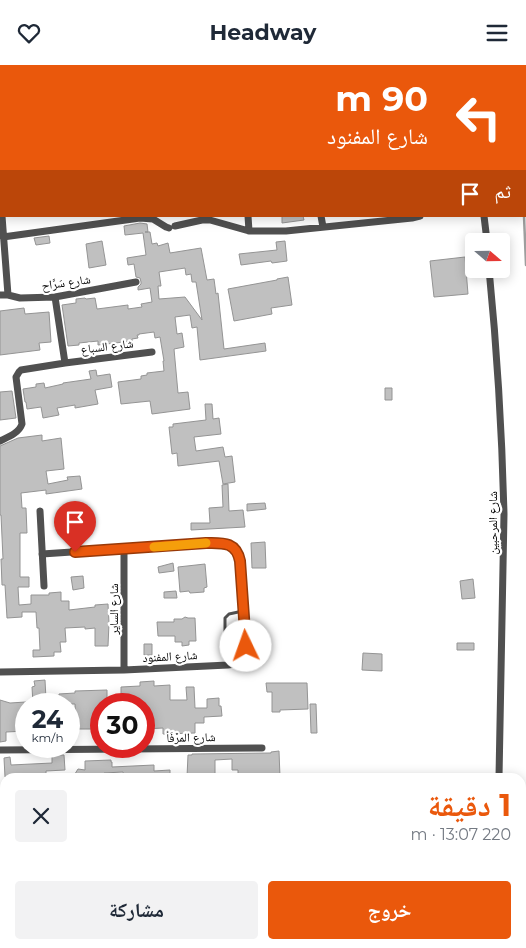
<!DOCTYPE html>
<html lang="ar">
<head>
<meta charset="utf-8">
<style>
  :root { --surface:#fff; --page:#f2f2f3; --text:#1f2937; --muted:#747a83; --accent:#ea580c }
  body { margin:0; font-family:Montserrat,"Noto Naskh Arabic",sans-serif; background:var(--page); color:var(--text); direction:rtl; height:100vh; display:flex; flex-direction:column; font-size:19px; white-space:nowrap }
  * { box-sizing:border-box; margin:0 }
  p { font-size:16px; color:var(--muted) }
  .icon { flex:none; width:28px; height:28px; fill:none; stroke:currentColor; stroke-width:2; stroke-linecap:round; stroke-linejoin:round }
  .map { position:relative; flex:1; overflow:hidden; direction:ltr }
  .sheet { position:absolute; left:0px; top:708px; width:526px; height:176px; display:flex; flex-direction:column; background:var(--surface); border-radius:15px 15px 0 0; box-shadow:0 2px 12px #0003; direction:rtl }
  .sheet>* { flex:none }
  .banner { position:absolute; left:0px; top:0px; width:526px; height:152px; box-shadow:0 2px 12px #0003; direction:rtl; background:#ea580c; color:#fff; overflow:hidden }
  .needle { width:32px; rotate:110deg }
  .tools { position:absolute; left:465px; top:168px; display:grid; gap:10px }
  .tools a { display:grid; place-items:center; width:45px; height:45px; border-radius:5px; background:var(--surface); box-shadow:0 2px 12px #0003; font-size:25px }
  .speed { position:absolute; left:15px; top:628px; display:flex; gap:10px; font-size:25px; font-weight:700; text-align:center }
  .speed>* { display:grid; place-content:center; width:65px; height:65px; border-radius:50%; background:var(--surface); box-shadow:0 2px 12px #0003; line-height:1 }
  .speed small { font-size:12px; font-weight:400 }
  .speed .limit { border:8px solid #d22; background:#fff; color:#111 }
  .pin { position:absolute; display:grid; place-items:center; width:42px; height:42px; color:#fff; margin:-51px -21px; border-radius:50% 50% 50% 0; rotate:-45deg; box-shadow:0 0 5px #0007 }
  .pin .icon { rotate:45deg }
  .me { position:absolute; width:55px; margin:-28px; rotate:357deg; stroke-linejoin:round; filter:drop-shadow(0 0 4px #0008) }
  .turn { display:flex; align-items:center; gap:18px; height:105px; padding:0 15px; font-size:22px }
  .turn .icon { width:65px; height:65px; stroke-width:2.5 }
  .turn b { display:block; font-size:35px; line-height:42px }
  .then { display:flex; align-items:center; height:48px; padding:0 15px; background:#0003; gap:10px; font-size:19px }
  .round { display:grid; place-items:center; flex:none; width:52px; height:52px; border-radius:5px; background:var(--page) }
  .headline { display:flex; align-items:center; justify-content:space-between; height:85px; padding:0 15px }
  h1 { font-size:30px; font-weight:700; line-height:38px; color:var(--accent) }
  .action { display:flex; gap:10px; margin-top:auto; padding:10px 15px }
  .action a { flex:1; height:58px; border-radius:5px; background:var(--accent); color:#fff; font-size:20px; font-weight:700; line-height:58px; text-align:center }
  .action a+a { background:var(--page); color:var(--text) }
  header { display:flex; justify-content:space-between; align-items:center; height:65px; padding:0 15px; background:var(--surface); font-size:22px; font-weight:700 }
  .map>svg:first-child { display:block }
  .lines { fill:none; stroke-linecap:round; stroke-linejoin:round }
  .stream { stroke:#9e9e9e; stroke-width:2.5 }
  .building { fill:#c0c0c0; stroke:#949494; fill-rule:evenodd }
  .lane { stroke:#505050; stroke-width:3 }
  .street { stroke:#505050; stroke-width:7 }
  .route-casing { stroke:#983908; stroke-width:12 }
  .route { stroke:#ea580c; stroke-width:9 }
  .slow { stroke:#f59e0b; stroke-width:9 }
  .labels { text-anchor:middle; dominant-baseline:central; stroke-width:4.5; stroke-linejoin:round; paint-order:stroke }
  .street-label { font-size:12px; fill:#000; stroke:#fff }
</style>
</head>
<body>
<header><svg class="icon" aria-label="menu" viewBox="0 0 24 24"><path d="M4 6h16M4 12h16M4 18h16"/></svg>Headway<svg class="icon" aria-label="heart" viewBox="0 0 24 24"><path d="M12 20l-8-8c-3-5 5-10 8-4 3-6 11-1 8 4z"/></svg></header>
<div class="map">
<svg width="526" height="883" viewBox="0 0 526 883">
  <rect width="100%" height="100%" fill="#fff"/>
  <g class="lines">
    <path class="stream" d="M502,0V1
      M524,151L526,200"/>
  </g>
  <path class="building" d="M282,151H303L304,155L282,158Z
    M140,158L147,159L148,167H145H150L152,179L157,178L158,181L168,178L170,188L201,183L207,215L214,214L216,229L218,228L224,284L265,278L266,286L200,295L197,262L192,263L190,250L175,252L177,269L182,268L184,282L174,284L178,328L188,327L190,344L152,349L150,336L121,339L118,317L141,314V311L147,310V308L164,306L163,296H164L160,272L155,273L154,267L139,269V270H137L138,273L132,274V276L98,280V276L79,278V280L68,281L62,240L76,238V234L85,233L86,234L95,233L97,244L128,240V244L142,242L141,239L152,237L150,223L138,225V222L141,219V217L140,213L136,212L134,199L128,200L127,193L146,190L143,168L125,170L124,161ZM185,203L186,210L191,209L192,217H196L202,255L185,232L159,234L158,221H161L159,207Z
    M49,171L50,178L36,180L34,173Z
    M102,176L106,200L89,203L86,179Z
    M285,176L287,196L272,198L271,196L241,200L239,189L277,185L276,177Z
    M465,192L468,229L434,232L430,196Z
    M288,212L292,240L271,243L272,249L234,256L228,224L277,215V214Z
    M24,243L25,249L49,247L51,277L39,278L40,285L0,290V246Z
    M96,305L97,311L110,309L112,322L95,325L98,339L75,343V340L57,343L59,350L43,353L41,342L27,344L26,337H25L23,324L36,322V319L44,318L45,323L63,319V318L91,314L89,306Z
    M385,323H392V335H385Z
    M12,326L16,353L0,355V327Z
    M205,339H212L213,354L219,353L221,369L194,372L196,386L223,382L225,392L232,391L235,417L223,419L219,396L178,401L177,388L172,389L169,362H173V359L206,355Z
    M42,370V376L61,373L64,404L46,406L48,419L68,415L67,412L80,411L82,424L46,429V425L21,428L22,443H26L27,468H20V512H29V522H18L19,540L31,539V530H49V528L61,527V536H69V545L95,542V540L108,539L109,558L108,581H95V563L85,564V562L65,563L66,577H60L61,587H54V591L33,592V585H40L39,563H37L36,547H22V552L7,553L5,520H2L1,494H3L1,450H0V381L18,373Z
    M228,419L229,446L243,445L245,462L191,465V458H210L209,443L223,442L222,420Z
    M265,438L266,444L247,446V439Z
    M90,445V455L82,456V460H75L74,453L61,454V447Z
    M265,477L266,503H252L251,478Z
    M173,498L174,506L159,508L158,502Z
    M205,499L207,522L204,523V527L190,528L189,526L180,527L178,502Z
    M83,511L84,523L73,525L71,512Z
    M473,514L475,533L462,534L460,516Z
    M176,526L177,533H164V527Z
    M185,552L188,553H195L196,576H189V580L182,581V577H175V571H158L157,557H174V554H182Z
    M457,578H474V585H457Z
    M144,579H152V590H144Z
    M363,588L382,589V606L362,605Z
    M45,615L46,634L59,633V629L75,628V626L107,625V639H101V664H76L75,639H33L32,622L35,621L34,616Z
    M154,616V621L170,620V635H187L186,622H194L195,643H207V634L219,633V641H221L222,651L204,652V658H195V668L163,669V663L144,664V639H121V622L140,621V617Z
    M266,618H307L308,644L280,645V647H272V627H267Z
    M0,635L10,638L26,637V666L6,667V676L0,677Z
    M310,639H316L317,668H311Z
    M279,686L280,712H260V710H238V705H232V694L215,695V712H187L188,690H192V689L271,688V687Z
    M52,690H64L65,705L46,706V712H5L4,693L10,692L11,700L52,698Z
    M111,695V697H112V702L154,700V706L170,705V712H124L123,707L104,708V712H73L78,704L85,705V696Z"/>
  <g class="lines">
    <path class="lane" d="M225,586V553L229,549L243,546"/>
    <path class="street" d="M459,0L460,1
      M0,7L1,23
      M0,65L1,62
      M0,129L1,146
      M2,151L8,230
      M248,151L249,166
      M321,151L323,162
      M484,151L487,176
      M175,161L202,155H210L249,166H286L412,153L420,151
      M3,172L140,153L153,154L166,162L169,163
      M489,204C497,285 502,367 504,449L499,712
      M0,230H8L20,233L55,232L136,217
      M55,232L65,298
      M0,376C8,372 19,368 22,359L16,312L19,307L21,305L65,298L152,287
      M40,446L44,521
      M124,605V484
      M0,607L124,605L228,600C237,599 242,594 246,585L240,496C236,476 222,478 206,478L42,489
      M0,685L262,683
      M0,765H5
      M0,837H5
      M124,879V883
      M501,879V883"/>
  </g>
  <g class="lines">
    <defs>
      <path id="route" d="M75,487L206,478C222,478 236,476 240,496L246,581"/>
    </defs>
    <use href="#route" class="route-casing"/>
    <use href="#route" class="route"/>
    <path class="slow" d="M154,482L206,478"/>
  </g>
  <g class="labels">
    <g class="street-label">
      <text transform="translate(66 217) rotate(-8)">شارع سَرَّاح</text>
      <text transform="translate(107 281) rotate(-7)">شارع السباع</text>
      <text transform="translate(492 458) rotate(-90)">شارع المرحبين</text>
      <text transform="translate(113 544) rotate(-90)">شارع الساير</text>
      <text transform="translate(170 591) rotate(-3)">شارع المفنود</text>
      <text transform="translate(191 672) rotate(-1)">شارع المرْفَأ</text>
    </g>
  </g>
</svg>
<div class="tools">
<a><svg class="needle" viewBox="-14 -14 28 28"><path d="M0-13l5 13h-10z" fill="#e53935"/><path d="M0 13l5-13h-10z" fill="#747a83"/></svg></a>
</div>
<div class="speed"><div>24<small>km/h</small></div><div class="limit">30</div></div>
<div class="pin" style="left:75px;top:487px;background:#d93025"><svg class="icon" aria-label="arrive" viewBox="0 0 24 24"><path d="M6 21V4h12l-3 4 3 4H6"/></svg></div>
<svg class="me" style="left:246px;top:581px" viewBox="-20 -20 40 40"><circle r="19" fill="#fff"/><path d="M0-13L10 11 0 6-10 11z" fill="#ea580c"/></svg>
<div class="banner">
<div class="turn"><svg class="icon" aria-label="left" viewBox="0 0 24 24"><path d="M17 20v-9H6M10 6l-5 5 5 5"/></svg><div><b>90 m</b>شارع المفنود</div></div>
<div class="then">ثم<svg class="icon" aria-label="arrive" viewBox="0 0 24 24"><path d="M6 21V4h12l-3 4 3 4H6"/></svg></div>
</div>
<section class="sheet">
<div class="headline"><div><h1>1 دقيقة</h1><p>220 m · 13:07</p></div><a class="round"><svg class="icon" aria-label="close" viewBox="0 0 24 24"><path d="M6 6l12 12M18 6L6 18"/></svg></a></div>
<div class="action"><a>خروج</a><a>مشاركة</a></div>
</section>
</div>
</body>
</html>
